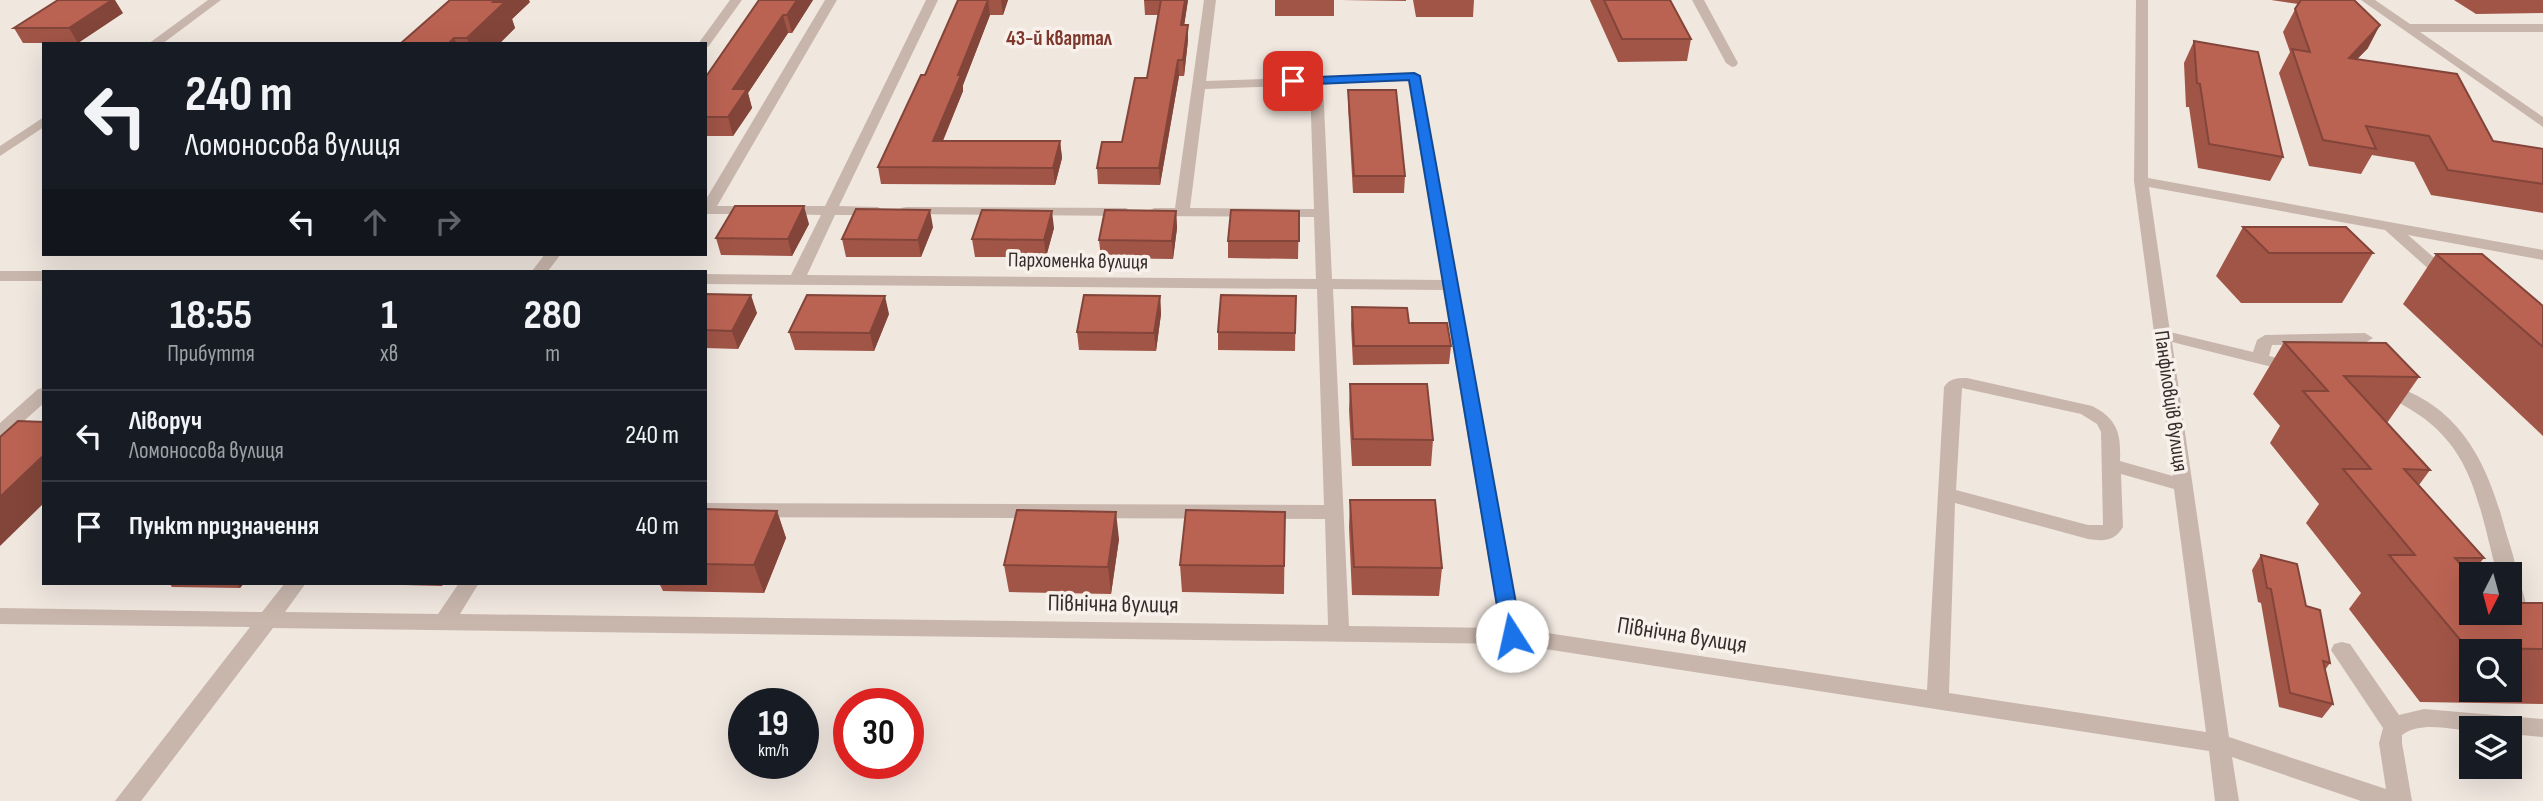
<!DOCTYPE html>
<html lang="uk">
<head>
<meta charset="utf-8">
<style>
  :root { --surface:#171b24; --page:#242831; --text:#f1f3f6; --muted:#9ea1a6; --line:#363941 }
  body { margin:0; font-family:"Sofia Sans Condensed",sans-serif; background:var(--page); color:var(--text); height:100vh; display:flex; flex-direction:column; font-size:26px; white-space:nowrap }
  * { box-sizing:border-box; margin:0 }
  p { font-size:23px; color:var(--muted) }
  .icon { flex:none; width:38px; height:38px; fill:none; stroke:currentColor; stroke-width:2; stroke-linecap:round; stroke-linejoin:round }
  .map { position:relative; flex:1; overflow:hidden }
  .side { position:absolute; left:42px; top:270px; width:665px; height:315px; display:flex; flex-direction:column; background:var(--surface); border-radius:0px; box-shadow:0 7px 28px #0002 }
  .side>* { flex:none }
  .guide { position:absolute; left:42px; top:42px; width:665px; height:214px; border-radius:0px; box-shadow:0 7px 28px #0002; background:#171b24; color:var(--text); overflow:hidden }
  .needle { width:46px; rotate:186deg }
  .controls { position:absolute; left:2459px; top:562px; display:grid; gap:14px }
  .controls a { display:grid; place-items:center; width:63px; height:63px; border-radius:0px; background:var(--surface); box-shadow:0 7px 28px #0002; font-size:35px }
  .speed { position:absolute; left:728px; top:688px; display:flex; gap:14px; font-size:35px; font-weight:700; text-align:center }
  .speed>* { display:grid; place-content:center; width:91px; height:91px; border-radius:50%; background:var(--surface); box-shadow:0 7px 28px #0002; line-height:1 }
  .speed small { font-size:18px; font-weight:400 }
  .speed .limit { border:10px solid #d22; background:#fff; color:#111 }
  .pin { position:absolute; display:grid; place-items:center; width:60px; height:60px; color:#fff; margin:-30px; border-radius:14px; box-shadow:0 4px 10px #0006 }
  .me { position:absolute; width:77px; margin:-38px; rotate:350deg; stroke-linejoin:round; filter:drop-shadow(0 0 5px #0008) }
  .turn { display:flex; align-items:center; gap:24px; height:147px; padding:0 28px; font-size:32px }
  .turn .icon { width:91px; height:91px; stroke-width:2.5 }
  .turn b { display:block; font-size:49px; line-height:60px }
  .lanes { display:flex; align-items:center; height:66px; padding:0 28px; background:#0003; justify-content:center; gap:35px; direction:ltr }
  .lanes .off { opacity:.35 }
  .eta { display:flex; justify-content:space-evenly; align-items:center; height:119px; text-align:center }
  .eta b { font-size:42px; font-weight:700; line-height:49px }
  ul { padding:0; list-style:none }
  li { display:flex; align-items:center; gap:21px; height:91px; padding:0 28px; border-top:2px solid var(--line) }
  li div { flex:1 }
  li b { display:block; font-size:26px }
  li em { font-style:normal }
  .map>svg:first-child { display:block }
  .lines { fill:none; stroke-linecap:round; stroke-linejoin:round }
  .minor { fill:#c8b6ac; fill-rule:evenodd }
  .wall { fill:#a15547; fill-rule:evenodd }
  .shaded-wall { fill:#83453a }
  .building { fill:#bb6353; stroke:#83453a; stroke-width:2 }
  .route { fill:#1a73e8; stroke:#114b97; stroke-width:2 }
  .labels { text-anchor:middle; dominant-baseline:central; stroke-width:7; stroke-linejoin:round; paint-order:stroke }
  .far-quarter-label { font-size:21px; font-weight:bold; fill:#7e372b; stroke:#f8f1eb }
  .street-label { font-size:21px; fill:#362d2a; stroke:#f8f1eb }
  .near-street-label { font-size:24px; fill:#362d2a; stroke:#f8f1eb }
</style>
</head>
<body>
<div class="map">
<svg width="2543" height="801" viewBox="0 0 2543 801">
  <rect width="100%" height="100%" fill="#f0e7df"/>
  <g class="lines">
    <path class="minor" d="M208,0H221L162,44H148Z
      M730,0H742L708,47L698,44Z
      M825,0H837L717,206H756L763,210L756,214H705V201Z
      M926,0H938L839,206L878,207L885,211L878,215H835L807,275L1316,279L1314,217L1154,216L1147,212L1154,208H1175L1204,0H1216L1206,81L1418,74L1521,629L1927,690L1944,387C1950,378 1957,378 1967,378L2092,406C2118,419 2121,434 2120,461L2173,476L2134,181L2136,0H2148V178L2543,250V260L2408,235L2454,275L2456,278L2454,281H2442L2385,230L2149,187L2170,332L2253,352L2257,340L2265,335L2365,333L2373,338L2365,343L2272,345L2269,356L2302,364L2305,368L2302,372L2296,373L2172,342L2229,737L2386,789L2379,743L2383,728L2331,650L2334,644L2342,642L2350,644L2399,715L2424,709L2543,719V737L2510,734V728H2471V731C2450,729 2420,721 2402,735V743L2412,801H2361L2232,757L2239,801H2215L2209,751L1512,644L273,628L141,801H115L250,627L0,624V608L262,612L285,583H306L285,612L438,614L459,583H479L460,614L1328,625L1325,519L705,517V503L1324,505L1317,289L705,284V274L791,275L821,215L783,214L776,210L783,206H825ZM1408,81L1442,280L1332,279L1323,84ZM1310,85L1314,209L1190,208L1205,89ZM1333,289L1443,290L1500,628L1349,626ZM1962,388L2081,414L2097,424L2101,432L2103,525H2088L1956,490ZM2121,474L2174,489L2206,732L1949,693L1955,503L2088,539C2103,541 2114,542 2123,527Z
      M1692,0H1704L1738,63L1736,66L1732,67L1726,63Z
      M2361,0H2375L2410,24H2543V32H2420L2543,117V127Z
      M44,117V127L0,156V146Z
      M906,207L1126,208L1133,212L1126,216L901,214L899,211L901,208Z
      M545,254H561L548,271H532Z
      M0,271H44V281H0Z
      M2384,383C2459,403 2487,461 2505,529C2509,543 2517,563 2516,576L2520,582L2532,625L2529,631L2522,633L2515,631C2505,614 2510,594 2510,574H2497C2474,486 2471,432 2378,393L2375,389L2378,385Z
      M44,388V403L6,437L0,439V423L38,389Z"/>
  </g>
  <path class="wall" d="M759,0H813L792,33H788L748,93L752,108L733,136H705V78Z
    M958,0H1008L1003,15H990L963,85V91L943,141H1060L1062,158L1055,185L881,184L878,167L925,75Z
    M1144,0H1188L1184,25H1188V40L1184,76H1179L1160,185L1098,184L1097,168L1122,142L1147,78L1158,15H1145Z
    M1275,0H1334V16H1275Z
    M1341,0H1406V1Z
    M1413,0H1474L1473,17H1416Z
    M1590,0H1670L1691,39L1687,61L1618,62Z
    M2271,0H2354L2368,48L2357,59L2493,141L2543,149V213L2431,195L2414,162L2372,155L2361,174L2309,166L2279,73L2290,52L2283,32L2298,4Z
    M2454,0H2543V13L2476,14Z
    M530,2L512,19L515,28L499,44H400Z
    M123,13L78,43H23L14,28Z
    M2194,41L2283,157L2270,181L2198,168L2189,107H2186L2184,63Z
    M1348,90L1405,176L1404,193H1353L1348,106Z
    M1176,211L1177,228L1173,259L1101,258L1099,240Z
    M1299,211L1298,259L1228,258V241Z
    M809,224L792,256L721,255L716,238Z
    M933,227L921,257H846L842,239Z
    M2243,227L2373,253L2342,303H2241L2216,276Z
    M1054,228L1046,257H975L972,239Z
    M591,254H666L665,255Z
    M2436,254L2543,306V436L2403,304Z
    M705,294L757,313L738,349L705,348Z
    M1160,296L1161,314L1156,351L1079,350L1077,332Z
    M1296,296L1295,351L1218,350V332Z
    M1352,307L1409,323L1451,346L1449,364L1353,365L1351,325Z
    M889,314L874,351L795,350L789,332Z
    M2284,342L2419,377L2387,423L2430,470L2419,485L2484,558L2470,575L2471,612L2543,603V704L2420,702L2349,609L2361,593L2306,523L2319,504L2270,443L2280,426L2253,394ZM2471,651H2510V690H2471Z
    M1350,384L1433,440L1431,466H1352L1349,410Z
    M1350,500L1442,568L1439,596L1352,595L1349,527Z
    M705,509L777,511L786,538L764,593L663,591L659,583H705Z
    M1285,512L1284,594L1182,592L1180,565Z
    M1119,539L1111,594L1009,592L1004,565Z
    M2261,555L2306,606L2330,663L2325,670L2333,704L2322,718L2279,707L2261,603L2258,602L2252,570Z
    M169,583H244L240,588L172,587Z
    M364,583H444L442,586L365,584Z"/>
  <path class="shaded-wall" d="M112,0H115L123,13L78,43L69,28Z
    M495,0H529L530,2L512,19L515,28L499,44H469L467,38Z
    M797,0H813L792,33L787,15Z
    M988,0L990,15L963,85V91L936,157L933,141L958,75Z
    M1001,0H1008L1003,15Z
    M1185,0H1188L1182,40L1181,25Z
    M783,15L788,33L748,93L752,108L733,136L728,117L733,89Z
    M1188,25V40L1184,76L1183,60Z
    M2380,25L2368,48L2336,81L2349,58Z
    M454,38L457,44H448Z
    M1178,60L1179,76L1160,185L1159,168Z
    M1060,141L1062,158L1055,185L1053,168Z
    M804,206L809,224L792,256L788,239Z
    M930,210L933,227L921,257L918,240Z
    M1052,211L1054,228L1046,257L1044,240Z
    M1176,211L1177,228L1173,259L1172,241Z
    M751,295L757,313L738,349L732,331Z
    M885,296L889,314L874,351L870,333Z
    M1160,296L1161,314L1156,351L1154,333Z
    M44,455V503L0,546V497Z
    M777,511L786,538L764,593L754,565Z
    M1116,512L1119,539L1111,594L1108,567Z
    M236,583H244L240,588Z"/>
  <path class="building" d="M58,0H112L69,28H14Z
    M450,0H495L493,2H505L467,38H454L448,44H400Z
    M759,0H797L787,15H783L733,89H747L728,117H705V78Z
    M958,0H988L958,75H961L933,141H1060L1053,168L878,167L921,75H925Z
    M1144,0H1185L1181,25H1188L1183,60H1178L1159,168H1097L1102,142H1122L1135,78H1147L1161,0Z
    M1604,0H1670L1691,39H1622Z
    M2301,0H2354L2380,25L2349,58L2457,74L2493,141L2543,149V184L2448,170L2429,136L2366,126L2376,149L2323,140L2292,49L2310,52L2295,9Z
    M2194,41L2258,52L2283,157L2209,144L2200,84L2197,83Z
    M1348,90H1396L1405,176H1354Z
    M735,206H804L788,239L716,238Z
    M856,209L930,210L918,240L842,239Z
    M982,210L1052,211L1044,240L972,239Z
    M1105,210L1176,211L1172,241L1099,240Z
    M1231,210L1299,211V241H1228Z
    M2243,227H2346L2373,253H2269Z
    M2436,254H2482L2543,306V347Z
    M705,294L751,295L732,331L705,330Z
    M807,295L885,296L870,333L789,332Z
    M1084,295L1160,296L1154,333L1077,332Z
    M1221,295L1296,296L1295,333L1218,332Z
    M1352,307L1407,308L1409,323H1447L1451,346H1354Z
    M2284,342L2386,343L2419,377L2344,376L2430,470L2404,469L2484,558H2455L2471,576V612H2510V603H2543V649L2467,648L2389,555H2415L2343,469H2371L2303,391H2328Z
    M1350,384H1427L1433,440L1353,439Z
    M18,421L44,422V455L0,497V437Z
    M1350,500H1435L1442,568L1354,567Z
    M705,509L777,511L754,565L705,564Z
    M1017,510L1116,512L1108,567L1004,565Z
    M1186,510L1285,512L1284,566L1180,565Z
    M2261,555L2297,564L2306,606L2320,610L2330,663L2323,661L2333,704L2290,693L2271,589L2267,588Z"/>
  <path class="route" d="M1414,73L1420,76L1522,636L1519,641L1512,644L1505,641L1502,636L1409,80L1293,85L1287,81L1293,78Z"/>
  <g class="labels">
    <g class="far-quarter-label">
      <text x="1059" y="38">43-й квартал</text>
    </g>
    <g class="street-label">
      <text transform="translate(1078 261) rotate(1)">Пархоменка вулиця</text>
      <text transform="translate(2171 401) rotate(82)">Панфіловців вулиця</text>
    </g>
    <g class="near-street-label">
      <text transform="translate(1113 604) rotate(1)">Північна вулиця</text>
      <text transform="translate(1682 635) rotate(9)">Північна вулиця</text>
    </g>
  </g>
</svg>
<div class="controls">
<a><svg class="needle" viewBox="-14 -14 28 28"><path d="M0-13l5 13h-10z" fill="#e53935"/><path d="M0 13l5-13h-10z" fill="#9ea1a6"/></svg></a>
<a><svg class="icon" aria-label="search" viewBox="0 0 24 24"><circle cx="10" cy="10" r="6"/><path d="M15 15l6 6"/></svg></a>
<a><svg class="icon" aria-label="layers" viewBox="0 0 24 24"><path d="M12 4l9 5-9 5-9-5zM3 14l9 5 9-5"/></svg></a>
</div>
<div class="speed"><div>19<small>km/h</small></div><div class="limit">30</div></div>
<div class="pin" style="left:1293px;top:81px;background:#d93025"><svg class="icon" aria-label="arrive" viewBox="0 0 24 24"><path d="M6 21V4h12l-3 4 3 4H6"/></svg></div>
<svg class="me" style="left:1512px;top:636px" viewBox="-20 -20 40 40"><circle r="19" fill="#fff"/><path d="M0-13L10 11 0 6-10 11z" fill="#1a73e8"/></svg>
<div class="guide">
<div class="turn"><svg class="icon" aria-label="left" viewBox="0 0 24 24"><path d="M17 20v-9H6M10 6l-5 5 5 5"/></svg><div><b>240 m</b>Ломоносова вулиця</div></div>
<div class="lanes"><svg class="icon" aria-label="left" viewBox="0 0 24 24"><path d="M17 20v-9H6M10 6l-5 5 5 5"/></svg><svg class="icon off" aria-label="ahead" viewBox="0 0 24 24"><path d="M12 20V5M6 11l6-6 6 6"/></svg><svg class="icon off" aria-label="right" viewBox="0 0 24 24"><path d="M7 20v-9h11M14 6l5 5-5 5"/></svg></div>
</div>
<section class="side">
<div class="eta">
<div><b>18:55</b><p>Прибуття</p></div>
<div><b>1</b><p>хв</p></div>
<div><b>280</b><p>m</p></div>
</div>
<ul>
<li><svg class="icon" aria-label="left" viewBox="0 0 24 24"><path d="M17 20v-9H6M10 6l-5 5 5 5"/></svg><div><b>Ліворуч</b><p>Ломоносова вулиця</p></div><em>240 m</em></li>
<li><svg class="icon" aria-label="arrive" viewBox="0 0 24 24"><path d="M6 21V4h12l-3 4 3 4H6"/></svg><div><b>Пункт призначення</b></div><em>40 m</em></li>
</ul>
</section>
</div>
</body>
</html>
